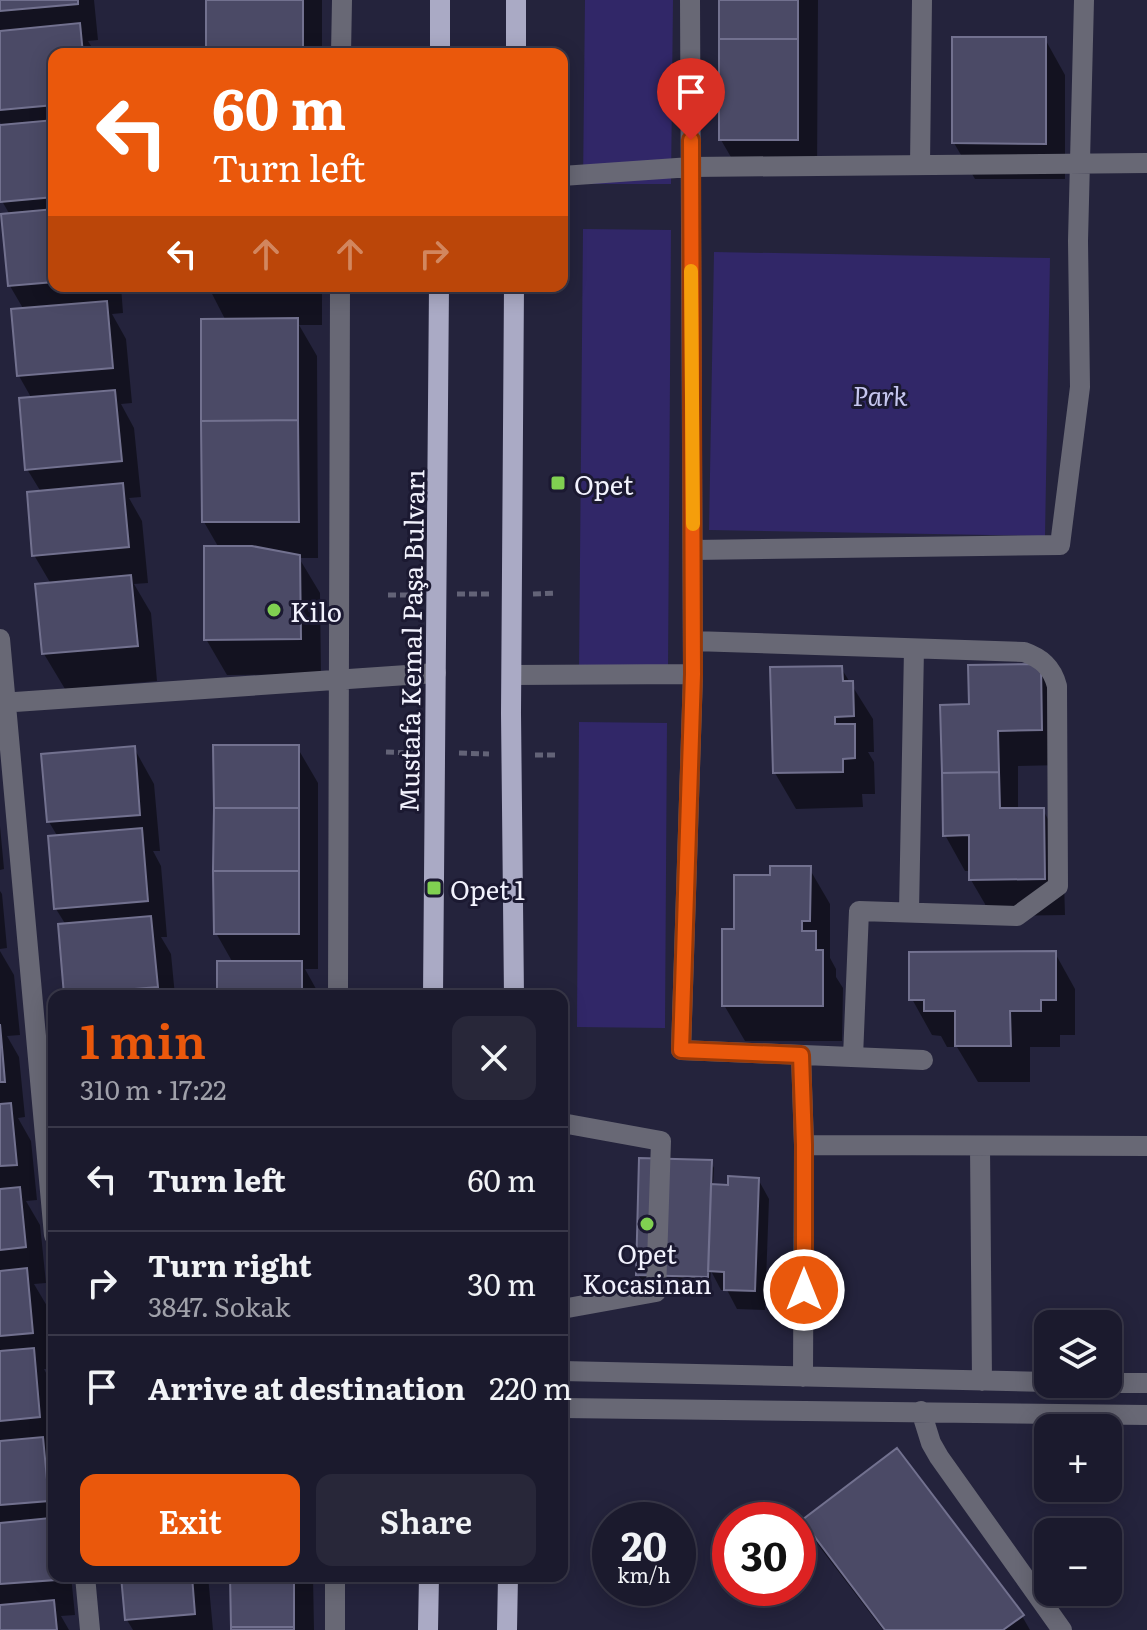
<!DOCTYPE html>
<html lang="en">
<head>
<meta charset="utf-8">
<style>
  :root { --surface:#1b1a2d; --page:#282739; --text:#f1f3f6; --muted:#a0a1aa; --line:#393849; --accent:#ea580c }
  body { margin:0; font-family:Literata,serif; background:var(--page); color:var(--text); height:100vh; display:flex; flex-direction:column; font-size:30px; white-space:nowrap }
  * { box-sizing:border-box; margin:0 }
  p { font-size:26px; color:var(--muted) }
  .icon { flex:none; width:44px; height:44px; fill:none; stroke:currentColor; stroke-width:2; stroke-linecap:round; stroke-linejoin:round }
  .map { position:relative; flex:1; overflow:hidden }
  .details { position:absolute; left:48px; top:990px; width:520px; height:592px; display:flex; flex-direction:column; background:var(--surface); border-radius:16px; box-shadow:0 4px 20px #0003,0 0 0 2px var(--line) }
  .details>* { flex:none }
  .hud { position:absolute; left:48px; top:48px; width:520px; height:244px; border-radius:16px; box-shadow:0 4px 20px #0003,0 0 0 2px var(--line); background:#ea580c; color:#fff; overflow:hidden }
  .tools { position:absolute; left:1034px; top:1310px; display:grid; gap:16px }
  .tools a { display:grid; place-items:center; width:88px; height:88px; border-radius:16px; background:var(--surface); box-shadow:0 4px 20px #0003,0 0 0 2px var(--line); font-size:40px }
  .speed { position:absolute; left:592px; top:1502px; display:flex; gap:16px; font-size:40px; font-weight:700; text-align:center }
  .speed>* { display:grid; place-content:center; width:104px; height:104px; border-radius:50%; background:var(--surface); box-shadow:0 4px 20px #0003,0 0 0 2px var(--line); line-height:1 }
  .speed small { font-size:20px; font-weight:400 }
  .speed .limit { border:12px solid #d22; background:#fff; color:#111 }
  .pin { position:absolute; display:grid; place-items:center; width:68px; height:68px; color:#fff; margin:-82px -34px; border-radius:50% 50% 50% 0; rotate:-45deg; box-shadow:0 0 8px #0007 }
  .pin .icon { rotate:45deg }
  .me { position:absolute; width:88px; margin:-44px; rotate:0deg; stroke-linejoin:round; filter:drop-shadow(0 0 6px #0008) }
  .turn { display:flex; align-items:center; gap:28px; height:168px; padding:0 32px; font-size:36px }
  .turn .icon { width:104px; height:104px; stroke-width:2.5 }
  .turn b { display:block; font-size:56px; line-height:68px }
  .lanes { display:flex; align-items:center; height:76px; padding:0 32px; background:#0003; justify-content:center; gap:40px; direction:ltr }
  .lanes .off { opacity:.35 }
  .round { display:grid; place-items:center; flex:none; width:84px; height:84px; border-radius:16px; background:var(--page) }
  .summary { display:flex; align-items:center; justify-content:space-between; height:136px; padding:0 32px }
  h1 { font-size:48px; font-weight:600; line-height:60px; color:var(--accent) }
  .action { display:flex; gap:16px; margin-top:auto; padding:16px 32px }
  .action a { flex:1; height:92px; border-radius:16px; background:var(--accent); color:#fff; font-size:32px; font-weight:600; line-height:92px; text-align:center }
  .action a+a { background:var(--page); color:var(--text) }
  ul { padding:0; list-style:none }
  li { display:flex; align-items:center; gap:24px; height:104px; padding:0 32px; border-top:2px solid var(--line) }
  li div { flex:1 }
  li b { display:block; font-size:30px }
  li em { font-style:normal }
  .map>svg:first-child { display:block }
  .green { fill:#312768 }
  .shadow { fill:#0007 }
  .building { fill:#4b4a66; stroke:#72718f; stroke-width:2 }
  .lines { fill:none; stroke-linecap:round; stroke-linejoin:round }
  .path { stroke:#636377; stroke-width:5; stroke-dasharray:8 4; stroke-linecap:butt }
  .minor { stroke:#686875; stroke-width:20 }
  .major { stroke:#aaaac5; stroke-width:20 }
  .route-casing { stroke:#983908; stroke-width:20 }
  .route { stroke:#ea580c; stroke-width:14 }
  .slow { stroke:#f59e0b; stroke-width:14 }
  .poi-dot { fill:#80d051; stroke:#1b1931; stroke-width:3 }
  .labels { text-anchor:middle; dominant-baseline:central; stroke-width:6; stroke-linejoin:round; paint-order:stroke }
  .park-label { font-size:26px; font-style:italic; fill:#c6c6ef; stroke:#1b1931 }
  .poi-label { font-size:26px; fill:#f2f2fd; stroke:#1b1931; text-anchor:start }
  .street-label { font-size:26px; fill:#f2f2fd; stroke:#1b1931 }
</style>
</head>
<body>
<div class="map">
<svg width="1147" height="1630" viewBox="0 0 1147 1630">
  <rect width="100%" height="100%" fill="#24233c"/>
  <path class="green" d="M585,0H673L671,184H583Z
    M583,229L671,230L668,670L579,669Z
    M714,252L1050,258L1045,536L709,530Z
    M579,722L667,723L665,1028L577,1027Z"/>
  <path class="shadow" d="M0,0H94L98,40L88,41L96,54H54V286H121L123,313L112,314L126,339L132,403L121,404L134,428L141,497L129,498L142,521L148,583L134,584L151,613L157,681L65,689L44,654L51,584L34,555L41,492L27,469L32,399L19,376L24,310L10,286V215L2,201L0,182V127L2,126L0,122Z
    M208,0H322V54H208Z
    M721,0H818L817,176H742L721,140Z
    M1045,39L1065,75V179H975L954,143Z
    M208,286H322V325H299L317,356L318,558H299L320,593L321,674L227,675L206,639L219,548L204,522L226,321Z
    M1040,666L1060,702L1062,765L1018,766V810H1043L1063,846L1065,915L992,916L971,880V871H965L945,835L971,706Z
    M841,668L873,719L874,752H868L874,762L875,794H862L863,807L796,809L775,773Z
    M297,747L318,783V969H305L320,996H219L233,963L216,933Z
    M134,748L154,784L160,851H153L161,866L167,937H161L171,954L175,996H67L66,925L56,909L58,837L49,822Z
    M0,826L4,869L0,870Z
    M809,868L830,904V958L836,969V977L843,988L842,1041H745L724,1005L736,931L772,877Z
    M0,891L2,894L7,948L0,949Z
    M0,951L14,975L20,1035L7,1036L19,1057L25,1117L18,1118L31,1141L37,1200L26,1201L40,1225L46,1283L34,1284L47,1306L53,1369H44L53,1386L54,1393V1454H51L54,1460V1576H71L75,1615L61,1616L69,1630H0Z
    M1055,953L1075,989V1035H1060V1047H1030V1082H978L957,1047H947L941,1036L932,1035L912,999Z
    M711,1162L714,1168L713,1186L729,1187L758,1179L769,1199L765,1310L737,1309L727,1290H721L711,1271L710,1282L641,1280L638,1274Z
    M805,1520L1022,1616L1030,1630H883L819,1546Z
    M123,1576H208L213,1630H133L127,1620Z
    M232,1576H313L314,1630H232Z"/>
  <path class="building" d="M0,0H78V4L0,11Z
    M206,0H303V54H206Z
    M719,0H798V39H719Z
    M80,23L83,54H54V105L0,110V31Z
    M952,37H1046V144L952,143Z
    M719,39H798V140H719Z
    M54,120V197L0,202V125Z
    M54,209V282L8,286L1,214Z
    M206,286H303V289H206Z
    M107,301L113,368L17,376L11,309Z
    M298,318V420L201,421V319Z
    M115,390L122,461L25,470L19,398Z
    M298,420L299,522H202L201,421Z
    M123,483L129,547L32,556L27,492Z
    M204,546H252L300,555L301,639L204,640Z
    M131,575L138,646L42,654L35,584Z
    M1041,664L1042,730L998,731L999,772L942,773L940,705L969,704L968,665Z
    M842,666L843,681H853L854,716L835,717V724H855V758L843,759V772L773,773L770,667Z
    M213,745H299V808H214Z
    M135,746L140,815L47,822L41,754Z
    M999,772L1000,808H1044L1045,879L969,880V835L943,836L942,773Z
    M214,808H299V871H213Z
    M142,828L148,901L54,909L48,836Z
    M770,866H811L810,921H802V931H816V950H823V1006H722V929H734V875H770Z
    M213,871H299V934H214Z
    M151,916L158,987L64,995L58,924Z
    M1056,951V1000H1041V1011H1010L1011,1046H955V1011H924V1000H909V952Z
    M217,961H302V996H217Z
    M0,1024L5,1082H0Z
    M11,1103L17,1165L0,1166V1104Z
    M639,1158L712,1160L708,1277L636,1275Z
    M728,1176L759,1178L755,1291L724,1290V1272L708,1271L711,1184L728,1185Z
    M20,1187L26,1247L0,1250V1189Z
    M27,1268L33,1333L0,1336V1271Z
    M34,1348L40,1417L0,1421V1351Z
    M43,1437L49,1501L0,1505V1441Z
    M897,1448L1024,1615L1003,1630H885L802,1520Z
    M50,1518L56,1580L0,1584V1523Z
    M121,1576H192L195,1614L125,1620Z
    M230,1576H294V1627H231Z
    M54,1600L57,1630H0V1605Z
    M231,1627H294V1630H231Z"/>
  <g class="lines">
    <path class="path" d="M457,594H491
      M533,594L556,593
      M388,595H415
      M386,752L413,753
      M459,753L489,754
      M535,755H558"/>
    <path class="minor" d="M690,0L693,674L681,1050L923,1060
      M341,54L342,0
      M920,165L922,0
      M562,176L691,167L1147,163
      M693,550L1060,545L1080,387L1078,241L1084,0
      M0,639L54,1235
      M693,641L1024,652C1041,658 1052,667 1057,686L1058,886L1017,916L859,911L853,1057
      M512,675L693,674
      M0,703L436,673
      M909,912L914,649
      M338,996L340,286
      M801,1055L804,1145L803,1377
      M562,1123L661,1141L656,1292L562,1309
      M804,1145L1147,1146
      M980,1146L982,1381
      M562,1371L1048,1382
      M1108,1383H1147
      M562,1408L1147,1415
      M921,1411L931,1443L939,1457L1062,1630
      M85,1576L90,1630
      M335,1630V1576"/>
    <path class="major" d="M440,54V0
      M516,54V0
      M514,286L511,713L514,996
      M433,996L439,286
      M428,1630L429,1576
      M507,1630L508,1576"/>
  </g>
  <g class="lines">
    <defs>
      <path id="route" d="M691,140L693,674L681,1050L801,1055L804,1145V1290"/>
    </defs>
    <use href="#route" class="route-casing"/>
    <use href="#route" class="route"/>
    <path class="slow" d="M691,271L693,524"/>
  </g>
  <g class="poi-dot">
    <rect x="550" y="475" width="16" height="16" rx="4"/>
    <circle cx="274" cy="610" r="8"/>
    <rect x="426" y="880" width="16" height="16" rx="4"/>
    <circle cx="647" cy="1224" r="8"/>
  </g>
  <g class="labels">
    <g class="park-label">
      <text x="880" y="394">Park</text>
    </g>
    <g class="poi-label">
      <text x="574" y="483">Opet</text>
      <text x="290" y="610">Kilo</text>
      <text x="450" y="888">Opet 1</text>
      <text x="647" y="1252" text-anchor="middle">Opet<tspan x="647" dy="30">Kocasinan</tspan></text>
    </g>
    <g class="street-label">
      <text transform="translate(410 641) rotate(-89)">Mustafa Kemal Paşa Bulvarı</text>
    </g>
  </g>
</svg>
<div class="tools">
<a><svg class="icon" aria-label="layers" viewBox="0 0 24 24"><path d="M12 4l9 5-9 5-9-5zM3 14l9 5 9-5"/></svg></a>
<a>+</a>
<a>−</a>
</div>
<div class="speed"><div>20<small>km/h</small></div><div class="limit">30</div></div>
<div class="pin" style="left:691px;top:140px;background:#d93025"><svg class="icon" aria-label="arrive" viewBox="0 0 24 24"><path d="M6 21V4h12l-3 4 3 4H6"/></svg></div>
<svg class="me" style="left:804px;top:1290px" viewBox="-20 -20 40 40"><circle r="17" fill="#ea580c" stroke="#fff" stroke-width="3"/><path d="M0-11L8 9 0 5-8 9z" fill="#fff"/></svg>
<div class="hud">
<div class="turn"><svg class="icon" aria-label="left" viewBox="0 0 24 24"><path d="M17 20v-9H6M10 6l-5 5 5 5"/></svg><div><b>60 m</b>Turn left</div></div>
<div class="lanes"><svg class="icon" aria-label="left" viewBox="0 0 24 24"><path d="M17 20v-9H6M10 6l-5 5 5 5"/></svg><svg class="icon off" aria-label="ahead" viewBox="0 0 24 24"><path d="M12 20V5M6 11l6-6 6 6"/></svg><svg class="icon off" aria-label="ahead" viewBox="0 0 24 24"><path d="M12 20V5M6 11l6-6 6 6"/></svg><svg class="icon off" aria-label="right" viewBox="0 0 24 24"><path d="M7 20v-9h11M14 6l5 5-5 5"/></svg></div>
</div>
<section class="details">
<div class="summary"><div><h1>1 min</h1><p>310 m · 17:22</p></div><a class="round"><svg class="icon" aria-label="close" viewBox="0 0 24 24"><path d="M6 6l12 12M18 6L6 18"/></svg></a></div>
<ul>
<li><svg class="icon" aria-label="left" viewBox="0 0 24 24"><path d="M17 20v-9H6M10 6l-5 5 5 5"/></svg><div><b>Turn left</b></div><em>60 m</em></li>
<li><svg class="icon" aria-label="right" viewBox="0 0 24 24"><path d="M7 20v-9h11M14 6l5 5-5 5"/></svg><div><b>Turn right</b><p>3847. Sokak</p></div><em>30 m</em></li>
<li><svg class="icon" aria-label="arrive" viewBox="0 0 24 24"><path d="M6 21V4h12l-3 4 3 4H6"/></svg><div><b>Arrive at destination</b></div><em>220 m</em></li>
</ul>
<div class="action"><a>Exit</a><a>Share</a></div>
</section>
</div>
</body>
</html>
